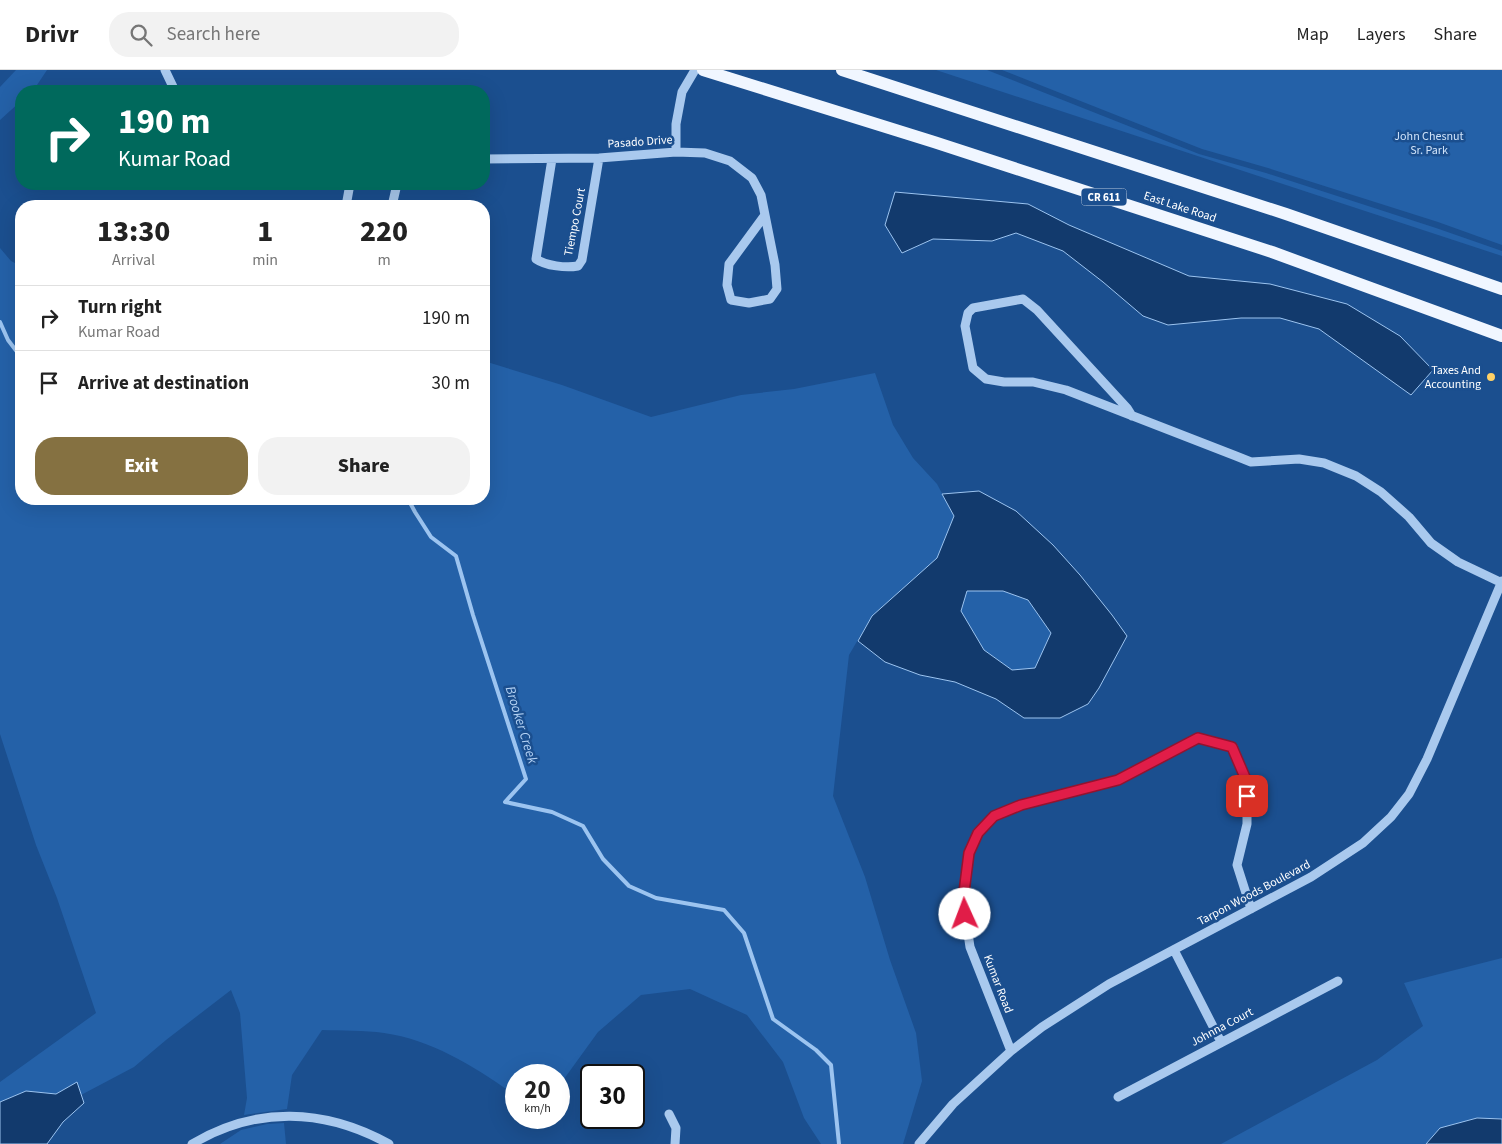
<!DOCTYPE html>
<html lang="en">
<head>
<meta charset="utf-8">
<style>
  :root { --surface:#fff; --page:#f2f2f2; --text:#222; --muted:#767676; --line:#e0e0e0; --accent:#857141 }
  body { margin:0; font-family:"Source Sans 3",sans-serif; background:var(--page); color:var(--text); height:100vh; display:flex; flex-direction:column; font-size:19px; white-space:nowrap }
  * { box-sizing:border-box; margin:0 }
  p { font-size:16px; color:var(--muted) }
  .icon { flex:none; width:28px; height:28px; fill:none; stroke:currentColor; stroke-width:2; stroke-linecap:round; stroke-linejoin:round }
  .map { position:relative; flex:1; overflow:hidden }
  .sheet { position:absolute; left:15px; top:130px; width:475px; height:305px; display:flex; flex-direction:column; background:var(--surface); border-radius:20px; box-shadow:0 5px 20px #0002 }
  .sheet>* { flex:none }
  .guide { position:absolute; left:15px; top:15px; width:475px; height:105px; border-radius:20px; box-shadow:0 5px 20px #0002; background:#00695c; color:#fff; overflow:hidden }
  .speed { position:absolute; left:505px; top:994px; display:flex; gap:10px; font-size:25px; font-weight:700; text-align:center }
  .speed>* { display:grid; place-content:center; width:65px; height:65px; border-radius:50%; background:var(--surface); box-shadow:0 5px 20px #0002; line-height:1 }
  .speed small { font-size:12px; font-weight:400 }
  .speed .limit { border:2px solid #111; border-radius:8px; background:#fff; color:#111 }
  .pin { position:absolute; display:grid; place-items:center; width:42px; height:42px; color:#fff; margin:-21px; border-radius:10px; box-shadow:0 2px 8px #0006 }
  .me { position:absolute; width:55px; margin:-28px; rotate:358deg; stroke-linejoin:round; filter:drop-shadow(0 0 4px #0008) }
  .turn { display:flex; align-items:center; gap:18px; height:105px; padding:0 20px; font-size:22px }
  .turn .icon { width:65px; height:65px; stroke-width:2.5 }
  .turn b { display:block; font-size:35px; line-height:42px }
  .eta { display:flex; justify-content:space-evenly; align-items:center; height:85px; text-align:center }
  .eta b { font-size:30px; font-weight:800; line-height:35px }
  .primary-button { display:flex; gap:10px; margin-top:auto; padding:10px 20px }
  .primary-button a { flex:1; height:58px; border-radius:20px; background:var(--accent); color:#fff; font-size:20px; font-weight:800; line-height:58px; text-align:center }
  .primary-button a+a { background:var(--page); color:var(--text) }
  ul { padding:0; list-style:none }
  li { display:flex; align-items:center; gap:15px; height:65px; padding:0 20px; border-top:1px solid var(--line) }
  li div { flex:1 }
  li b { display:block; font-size:19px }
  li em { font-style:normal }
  header { display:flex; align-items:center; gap:30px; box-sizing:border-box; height:70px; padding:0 25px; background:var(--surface); border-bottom:1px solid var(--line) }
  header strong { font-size:24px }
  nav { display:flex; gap:28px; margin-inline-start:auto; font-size:18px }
  .search { width:350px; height:45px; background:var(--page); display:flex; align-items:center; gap:12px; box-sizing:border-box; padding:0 18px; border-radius:20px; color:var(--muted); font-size:19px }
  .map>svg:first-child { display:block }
  .green { fill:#2461a8 }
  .water { fill:#123a6d; stroke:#9cc4f0; fill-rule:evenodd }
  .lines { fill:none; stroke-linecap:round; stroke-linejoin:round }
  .stream { stroke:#9cc4f0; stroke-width:4 }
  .minor { stroke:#a9c9ee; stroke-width:9 }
  .major { stroke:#f0f6ff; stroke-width:12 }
  .route-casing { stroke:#92132f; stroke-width:12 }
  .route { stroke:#e11d48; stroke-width:9 }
  .poi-dot { fill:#ffd166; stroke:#1b4f8f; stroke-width:2 }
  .labels { text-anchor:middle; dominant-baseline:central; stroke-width:5; stroke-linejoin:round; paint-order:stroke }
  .shield { fill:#1b4f8f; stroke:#bbcadd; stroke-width:1 }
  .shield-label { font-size:11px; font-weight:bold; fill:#fff }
  .park-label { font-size:12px; fill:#cfe3fa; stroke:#1b4f8f }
  .street-label { font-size:12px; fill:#fff; stroke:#1b4f8f }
  .poi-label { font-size:12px; fill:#fff; stroke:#1b4f8f; text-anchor:end }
  .water-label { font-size:14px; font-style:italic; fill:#b5d3f5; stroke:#1b4f8f }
</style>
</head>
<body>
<header>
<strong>Drivr</strong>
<div class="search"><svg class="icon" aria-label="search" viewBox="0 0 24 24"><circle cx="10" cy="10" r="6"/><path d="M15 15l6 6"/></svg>Search here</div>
<nav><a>Map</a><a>Layers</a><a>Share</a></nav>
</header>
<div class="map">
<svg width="1502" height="1074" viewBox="0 0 1502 1074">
  <rect width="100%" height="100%" fill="#1b4f8f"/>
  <path class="green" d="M16,0H47L33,21H21V31L0,50V17Z
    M936,0H987L1199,84L1266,103L1436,158L1502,181V186Z
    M1002,0H1502V175L1438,152L1268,98L1202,79Z
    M0,178L11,191L21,196V429H484V291L562,315L651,347L741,325L794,319L875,303L893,355L913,388L937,414L954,446L937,488L872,546L849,585L833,726L865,807L890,890L916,963L922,1011L903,1074H821L804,1048L783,992L747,945L690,919L641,925L598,962L564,1009L559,1013V1005H516V1026C477,998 433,970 384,963C364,960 343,961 322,960L292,1005L287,1039L244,1045L247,1028L240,943L231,920L166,970L134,997L81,1025L76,1013L56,1024L26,1021L0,1032V1012L96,943L57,828L36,775L0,664Z
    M966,521H1003L1028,530L1051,563L1035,599L1012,600L984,580L961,541Z
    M1502,888V1049L1477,1048L1440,1058L1426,1074H1221L1377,990L1423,956L1404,913Z
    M284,1053L286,1074H220L241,1060L267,1054Z"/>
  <path class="water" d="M895,122L1028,134L1069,155L1189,206L1270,214L1347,234L1400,266L1433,300L1411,325L1319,259L1280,248H1241L1168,255L1143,246L1103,212L1063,181L1016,163L992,171L933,169L902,183L885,155Z
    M979,421L1016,441L1053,475L1080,505L1112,545L1127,566L1099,618L1088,634L1060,648H1024L996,629L955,612L920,605L885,592L858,571L872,546L937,488L954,446L942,424ZM967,521H1003L1028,530L1051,563L1035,598L1012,600L984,580L961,541Z
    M77,1012L84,1033L63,1052L47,1074H0V1032L26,1021L56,1024Z
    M1477,1048L1502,1049V1074H1426L1440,1058Z"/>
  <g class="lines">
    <path class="stream" d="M0,252L8,270L21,287
      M408,429L415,442L431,467L456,486L473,545L526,709L505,732L552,742L583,756L603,789L629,816L656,828L724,840L744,863L773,949L816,980L831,995L839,1074"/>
    <path class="minor" d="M165,0L175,21
      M676,82V54L682,22L695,0
      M484,89L599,88L676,82L705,83L730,91L752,108L761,125L775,195L777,219L770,229L749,233L731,230L727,215L729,194L765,145
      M552,89L536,189C546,196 566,198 578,196L582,190L599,88
      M346,136L350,114
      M392,136L397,114
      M1132,346L1127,338L1037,240L1023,229L973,238L968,243L965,256L973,298L986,309L1004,312H1033L1066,320L1236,386L1251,392L1299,389L1324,393L1356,406L1381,422L1409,447L1431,473L1458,492L1502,513
      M1174,880L1221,972
      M1011,981L970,877L963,830L969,783L977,763L994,746L1021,735L1118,710L1198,668L1233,677L1247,712V754L1237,795L1251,839
      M1118,1027L1338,911
      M669,1044L676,1058L675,1074
      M192,1074C256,1036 324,1038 389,1074
      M919,1074L953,1034L1011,981L1042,957L1109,914L1311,807L1363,773L1391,747L1409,724L1427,689L1502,511"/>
    <path class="major" d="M703,0L934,72L1272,182L1502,266
      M842,0L1286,144L1502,219"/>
  </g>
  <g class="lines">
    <defs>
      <path id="route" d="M965,844L963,830L969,783L978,763L994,746L1021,735L1118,710L1198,668L1232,677L1247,712V726"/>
    </defs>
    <use href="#route" class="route-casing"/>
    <use href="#route" class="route"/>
  </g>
  <circle class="poi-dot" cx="1491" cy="307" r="5"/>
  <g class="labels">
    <rect class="shield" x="1081.5" y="118.5" width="45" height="17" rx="4"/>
    <g class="shield-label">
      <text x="1104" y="127">CR 611</text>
    </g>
    <g class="park-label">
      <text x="1429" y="66">John Chesnut<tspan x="1429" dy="14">Sr. Park</tspan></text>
    </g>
    <g class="street-label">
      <text transform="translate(640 72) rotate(-4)">Pasado Drive</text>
      <text transform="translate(1180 137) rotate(18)">East Lake Road</text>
      <text transform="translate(575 152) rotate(-79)">Tiempo Court</text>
      <text transform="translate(1254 823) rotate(-28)">Tarpon Woods Boulevard</text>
      <text transform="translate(998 914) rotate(69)">Kumar Road</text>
      <text transform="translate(1222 957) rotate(-28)">Johnna Court</text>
    </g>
    <g class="poi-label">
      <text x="1481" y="300">Taxes And<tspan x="1481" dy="14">Accounting</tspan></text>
    </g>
    <g class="water-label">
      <text transform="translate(521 655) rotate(73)">Brooker Creek</text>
    </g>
  </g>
</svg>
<div class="speed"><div>20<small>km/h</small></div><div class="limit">30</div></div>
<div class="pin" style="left:1247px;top:726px;background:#d93025"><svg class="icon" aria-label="arrive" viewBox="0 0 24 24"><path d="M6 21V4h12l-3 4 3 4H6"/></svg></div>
<svg class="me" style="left:965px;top:844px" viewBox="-20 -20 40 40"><circle r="19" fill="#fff"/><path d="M0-13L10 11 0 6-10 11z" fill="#e11d48"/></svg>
<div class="guide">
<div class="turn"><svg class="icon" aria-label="right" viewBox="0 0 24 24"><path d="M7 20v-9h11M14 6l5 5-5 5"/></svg><div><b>190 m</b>Kumar Road</div></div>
</div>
<section class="sheet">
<div class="eta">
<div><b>13:30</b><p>Arrival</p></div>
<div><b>1</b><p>min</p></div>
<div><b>220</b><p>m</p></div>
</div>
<ul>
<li><svg class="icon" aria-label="right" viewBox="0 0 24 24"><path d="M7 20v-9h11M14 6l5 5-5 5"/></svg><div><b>Turn right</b><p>Kumar Road</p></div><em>190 m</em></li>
<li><svg class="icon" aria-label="arrive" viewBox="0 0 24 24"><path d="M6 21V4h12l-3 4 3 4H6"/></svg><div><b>Arrive at destination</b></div><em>30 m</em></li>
</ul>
<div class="primary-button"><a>Exit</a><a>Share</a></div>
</section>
</div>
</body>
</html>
